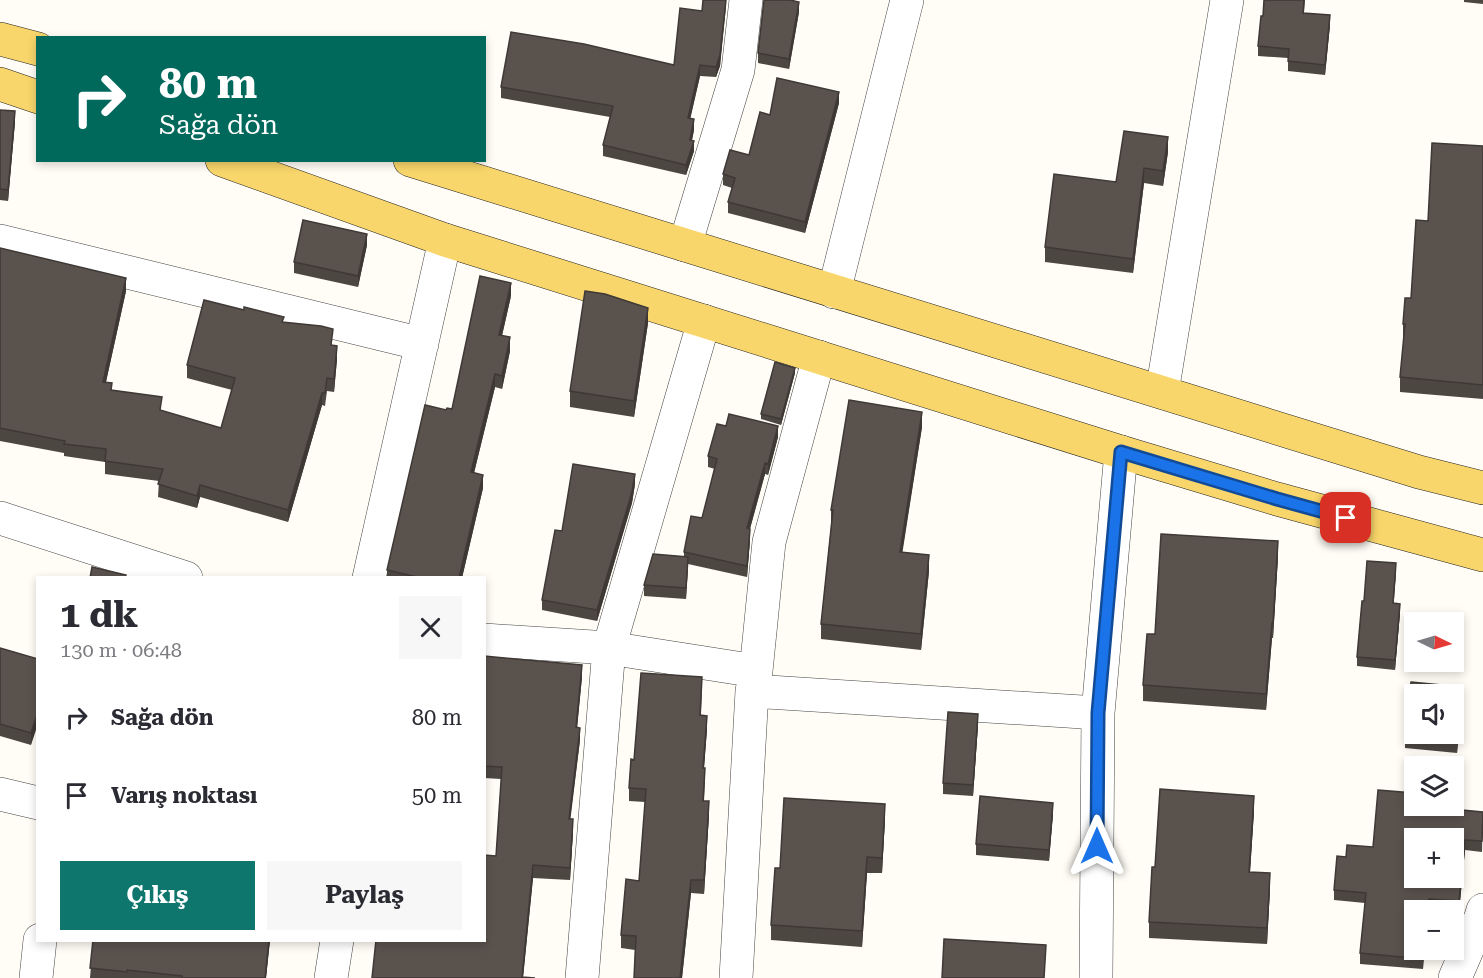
<!DOCTYPE html>
<html lang="tr">
<head>
<meta charset="utf-8">
<style>
  :root { --surface:#fff; --page:#f7f7f7; --text:#2b2b33; --muted:#7c7c81; --accent:#0f766e }
  body { margin:0; font-family:"Roboto Serif",serif; background:var(--page); color:var(--text); height:100vh; display:flex; flex-direction:column; font-size:22px; white-space:nowrap }
  * { box-sizing:border-box; margin:0 }
  p { font-size:20px; color:var(--muted) }
  .icon { flex:none; width:33px; height:33px; fill:none; stroke:currentColor; stroke-width:2; stroke-linecap:round; stroke-linejoin:round }
  .map { position:relative; flex:1; overflow:hidden }
  .side { position:absolute; left:36px; top:576px; width:450px; height:366px; display:flex; flex-direction:column; background:var(--surface); border-radius:0px; box-shadow:0 3px 9px #0003 }
  .side>* { flex:none }
  .hud { position:absolute; left:36px; top:36px; width:450px; height:126px; border-radius:0px; box-shadow:0 3px 9px #0003; background:#00695c; color:#fff; overflow:hidden }
  .needle { width:39px; rotate:95deg }
  .controls { position:absolute; left:1404px; top:612px; display:grid; gap:12px }
  .controls a { display:grid; place-items:center; width:60px; height:60px; border-radius:0px; background:var(--surface); box-shadow:0 3px 9px #0003; font-size:30px }
  .pin { position:absolute; display:grid; place-items:center; width:51px; height:51px; color:#fff; margin:-26px; border-radius:12px; box-shadow:0 3px 9px #0006 }
  .me { position:absolute; width:66px; margin:-33px; rotate:0deg; stroke-linejoin:round; filter:drop-shadow(0 0 4px #0008) }
  .turn { display:flex; align-items:center; gap:21px; height:126px; padding:0 24px; font-size:27px }
  .turn .icon { width:78px; height:78px; stroke-width:2.5 }
  .turn b { display:block; font-size:42px; line-height:51px }
  .round { display:grid; place-items:center; flex:none; width:63px; height:63px; border-radius:0px; background:var(--page) }
  .headline { display:flex; align-items:center; justify-content:space-between; height:102px; padding:0 24px }
  h1 { font-size:36px; font-weight:700; line-height:45px }
  .action { display:flex; gap:12px; margin-top:auto; padding:12px 24px }
  .action a { flex:1; height:69px; border-radius:0px; background:var(--accent); color:#fff; font-size:24px; font-weight:700; line-height:69px; text-align:center }
  .action a+a { background:var(--page); color:var(--text) }
  ul { padding:0; list-style:none }
  li { display:flex; align-items:center; gap:18px; height:78px; padding:0 24px }
  li div { flex:1 }
  li b { display:block; font-size:22px }
  li em { font-style:normal }
  .map>svg:first-child { display:block }
  .lines { fill:none; stroke-linecap:round; stroke-linejoin:round }
  .minor-casing { stroke:#444; stroke-width:34 }
  .major-casing { stroke:#222; stroke-width:34 }
  .minor { stroke:#fff; stroke-width:33 }
  .major { stroke:#f9d66b; stroke-width:33 }
  .wall { fill:#4d4742 }
  .shaded-wall { fill:#3f3936 }
  .building { fill:#5a524d; stroke:#3f3936; stroke-width:1.5; fill-rule:evenodd }
  .route-casing { stroke:#114b97; stroke-width:15 }
  .route { stroke:#1a73e8; stroke-width:10 }
</style>
</head>
<body>
<div class="map">
<svg width="1483" height="978" viewBox="0 0 1483 978">
  <rect width="100%" height="100%" fill="#fffdf5"/>
  <g class="lines">
    <defs>
      <path id="minor" d="M0,241L422,344
        M685,245L738,70L746,0
        M834,292L907,0
        M1162,392L1227,0
        M0,518L186,578
        M369,578L445,240
        M484,640L609,648L756,671
        M752,691L1098,713
        M0,794L38,803
        M36,978L40,940
        M331,978L337,940
        M582,978L609,648L704,321
        M736,978L752,691L756,671L769,542L819,357
        M1096,978L1098,713L1121,452
        M1455,978L1481,917L1483,910"/>
      <path id="major" d="M0,39L38,49
        M0,84L38,97
        M222,160L445,240L1121,452L1277,499L1483,555
        M410,160L1419,472L1483,488"/>
    </defs>
    <use href="#minor" class="minor-casing"/>
    <use href="#major" class="major-casing"/>
    <use href="#minor" class="minor"/>
    <use href="#major" class="major"/>
  </g>
  <path class="wall" d="M1264,0H1305L1304,13L1330,25L1325,75L1288,71V58L1258,56V46L1263,16Z
    M1464,0H1483V4L1464,2Z
    M726,7L720,66L716,77L700,76L690,118L694,130L692,140L694,151L686,175L603,156V145L610,117L501,98V87L674,65L702,11Z
    M799,12L789,69L758,63V53Z
    M839,103L805,233L728,213V202L732,188L723,185V174L749,155L770,115Z
    M0,110L15,122L8,201L0,200Z
    M1483,146V399L1400,392V377L1404,338H1403V324L1411,298L1428,221Z
    M1168,152L1163,186L1144,183L1133,273L1045,262V247L1116,182Z
    M367,245L358,287L294,273V262Z
    M0,248L126,291L106,382L112,390L162,411L221,428L232,390L187,378V365L284,322L332,345L337,359L334,392L327,391L325,406L322,405L288,522L200,497L197,508L158,497L159,481L105,474V462L64,456V453L0,441Z
    M511,296L502,336L510,351L502,389L495,387L474,473L483,488L462,578H387V570L446,410L452,409Z
    M648,323L634,417L570,407V391Z
    M795,373L781,425L761,419V414Z
    M726,426L778,437L768,475L765,474L750,529V540L747,577L688,564L686,599L644,596V585L684,557V552L702,518L715,469L708,467V456Z
    M922,427L902,552L929,571L921,650L821,639V624L831,526V510Z
    M635,484L632,503L597,621L542,610V600L562,531Z
    M1278,557L1273,638H1272L1266,710L1143,701V685L1155,634Z
    M1396,573L1393,603L1400,613L1395,670L1357,666V657L1364,601Z
    M0,648L38,659L31,745L0,736Z
    M484,656L582,677L577,727L580,740L570,819L573,831L570,880L533,878L523,977L372,978L496,856L501,779L484,778Z
    M702,690L701,715L707,729L704,768L705,781L704,801L709,815L704,894L691,893L682,978H634L635,950L621,948V935L639,881L645,802L629,801V788L634,760Z
    M1462,697L1457,753L1405,748V738Z
    M978,725L973,796L943,794V783Z
    M1463,810L1483,812L1482,852L1465,850L1459,912H1454V910L1429,909V910H1414L1425,950L1423,969L1360,964V953L1365,903L1334,900V890L1346,857L1373,847Z
    M1254,811L1250,872L1270,889L1267,944L1149,938V922L1155,867Z
    M1053,814L1049,861L976,855V844Z
    M885,819L882,873H867L862,947L771,940V925L780,868Z
    M93,940H270L266,978H90Z"/>
  <path class="shaded-wall" d="M726,0L720,66L716,77V67Z
    M799,2V12L789,69V59Z
    M1330,15V25L1325,75V65Z
    M700,65V76L688,129V118Z
    M839,92V103L805,233V222Z
    M15,111V122L8,201V190Z
    M694,119V130L690,150V140Z
    M1168,137V152L1163,186V171Z
    M694,141V151L686,175V165Z
    M1144,168V183L1133,273V259Z
    M367,234V245L358,287V276Z
    M126,278V291L103,395V382Z
    M511,283V296L499,348V335Z
    M648,308V323L634,417V401Z
    M510,337V351L502,389V376Z
    M337,346V359L334,392V379Z
    M795,368V373L781,425V419Z
    M495,374V387L471,485V472Z
    M322,393V405L288,522V510Z
    M922,412V427L900,568V552Z
    M778,426V437L768,475V464Z
    M765,463V474L747,539V528Z
    M635,474V484L632,503L597,621V610Z
    M483,475V488L462,578H459Z
    M200,485V497L197,508V496Z
    M750,529V540L747,577V566Z
    M1278,541V557L1273,638V623Z
    M929,555V571L921,650V634Z
    M688,557V568L686,599V588Z
    M1396,563V573L1393,613V603Z
    M1400,604V613L1395,670V660Z
    M1272,623V638L1266,710V694Z
    M582,665V677L576,739V727Z
    M1462,687V697L1457,753V742Z
    M38,712V724L31,745V733Z
    M978,714V725L973,796V785Z
    M707,716V729L703,781V768Z
    M580,728V740L569,831V819Z
    M1254,796V811L1249,888V872Z
    M709,801V815L704,894V880Z
    M1053,803V814L1049,861V850Z
    M885,804V819L882,873V858Z
    M573,819V831L570,880V868Z
    M1465,840V850L1459,912V901Z
    M867,857V873L862,947V931Z
    M533,865V878L523,978H522Z
    M1270,873V889L1267,944V928Z
    M691,880V893L682,978H680Z
    M269,940H270L266,978H265Z"/>
  <path class="building" d="M703,0H726L720,55L716,67L700,65L688,118L694,119L690,140L694,141L686,165L603,145L613,106L501,87L511,32L584,44L674,65L680,8L702,11Z
    M764,0H790L799,2L789,59L758,53Z
    M1264,0H1304L1303,13L1330,15L1325,65L1288,61L1289,49L1258,46L1261,16H1263Z
    M777,78L839,92L805,222L728,202L735,178L723,174L730,150L749,155L760,112L770,115Z
    M0,110L15,111L8,190L0,189Z
    M1124,131L1168,137L1163,171L1144,168L1133,259L1045,247L1054,174L1116,182Z
    M1432,143L1483,146V385L1400,377L1405,324H1403L1405,298H1411L1416,220L1428,221Z
    M303,220L367,234L358,276L294,262Z
    M0,248L126,278L103,382L112,383L111,390L162,397L160,410L221,428L235,378L187,365L204,300L244,310V307L284,317L282,322L321,326L333,329L331,345L337,346L334,379L327,378L325,393H322L288,510L200,485L197,496L158,484L163,469L105,461L106,449L64,444L65,441L0,428Z
    M480,276L511,283L499,335L510,337L502,376L495,374L471,472L483,475L459,578H421L387,570L425,405L446,410L447,408L452,409Z
    M585,291L605,294L648,308L634,401L570,391Z
    M775,362L795,368L781,419L761,414Z
    M849,400L922,412L900,552L929,555L921,634L821,624L833,510H831Z
    M729,414L778,426L768,464L765,463L747,528L750,529L747,566L684,552L691,516L702,518L717,459L708,456L717,424L726,426Z
    M573,464L635,474L632,492L597,610L542,600L555,530L562,531Z
    M1161,534L1278,541L1273,623H1272L1266,694L1143,685L1147,634H1155Z
    M653,554L688,557L686,588L644,585Z
    M1367,561L1396,563L1393,603L1400,604L1395,660L1357,657L1362,601H1364Z
    M92,567L126,575L125,578H90Z
    M0,648L38,659V712L31,733L0,724Z
    M484,656L582,665L576,727L580,728L569,819H573L570,868L533,865L522,977L535,978H372L376,940H484V855L496,856L502,767L484,766Z
    M641,673L702,677L700,715L707,716L703,768H705L703,801H709L704,880H691L680,978H634L636,936L621,935L626,879L639,881L646,789L629,788L631,759L634,760Z
    M1411,682L1462,687L1457,742L1405,738ZM1414,694H1454V734H1414Z
    M948,712L978,714L973,785L943,783Z
    M1160,789L1254,796L1249,872L1270,873L1267,928L1149,922L1152,867H1155Z
    M1378,790L1414,793V806H1454V797L1463,798L1462,810L1483,812L1482,841L1465,840L1459,901L1429,899L1428,910H1414V950H1424L1423,959L1360,953L1366,893L1334,890L1337,856L1346,857L1347,845L1373,847ZM1414,838H1454V878H1414Z
    M980,796L1053,803L1049,850L976,844Z
    M784,798L885,804L882,858L867,857L862,931L771,925L775,868H780Z
    M944,939L1046,945L1044,978H942Z
    M93,940H269L265,978H182V976L127,970V972L90,968Z"/>
  <g class="lines">
    <defs>
      <path id="route" d="M1097,846L1098,713L1121,452L1277,499L1346,518"/>
    </defs>
    <use href="#route" class="route-casing"/>
    <use href="#route" class="route"/>
  </g>
</svg>
<div class="controls">
<a><svg class="needle" viewBox="-14 -14 28 28"><path d="M0-13l5 13h-10z" fill="#e53935"/><path d="M0 13l5-13h-10z" fill="#7c7c81"/></svg></a>
<a><svg class="icon" aria-label="sound" viewBox="0 0 24 24"><path d="M4 9h4l5-4v14l-5-4H4zM17 9q2 3 0 6"/></svg></a>
<a><svg class="icon" aria-label="layers" viewBox="0 0 24 24"><path d="M12 4l9 5-9 5-9-5zM3 14l9 5 9-5"/></svg></a>
<a>+</a>
<a>−</a>
</div>
<div class="pin" style="left:1346px;top:518px;background:#d93025"><svg class="icon" aria-label="arrive" viewBox="0 0 24 24"><path d="M6 21V4h12l-3 4 3 4H6"/></svg></div>
<svg class="me" style="left:1097px;top:846px" viewBox="-20 -20 40 40"><path d="M0-17L14 15 0 8-14 15z" fill="#1a73e8" stroke="#fff" stroke-width="4"/></svg>
<div class="hud">
<div class="turn"><svg class="icon" aria-label="right" viewBox="0 0 24 24"><path d="M7 20v-9h11M14 6l5 5-5 5"/></svg><div><b>80 m</b>Sağa dön</div></div>
</div>
<section class="side">
<div class="headline"><div><h1>1 dk</h1><p>130 m · 06:48</p></div><a class="round"><svg class="icon" aria-label="close" viewBox="0 0 24 24"><path d="M6 6l12 12M18 6L6 18"/></svg></a></div>
<ul>
<li><svg class="icon" aria-label="right" viewBox="0 0 24 24"><path d="M7 20v-9h11M14 6l5 5-5 5"/></svg><div><b>Sağa dön</b></div><em>80 m</em></li>
<li><svg class="icon" aria-label="arrive" viewBox="0 0 24 24"><path d="M6 21V4h12l-3 4 3 4H6"/></svg><div><b>Varış noktası</b></div><em>50 m</em></li>
</ul>
<div class="action"><a>Çıkış</a><a>Paylaş</a></div>
</section>
</div>
</body>
</html>
